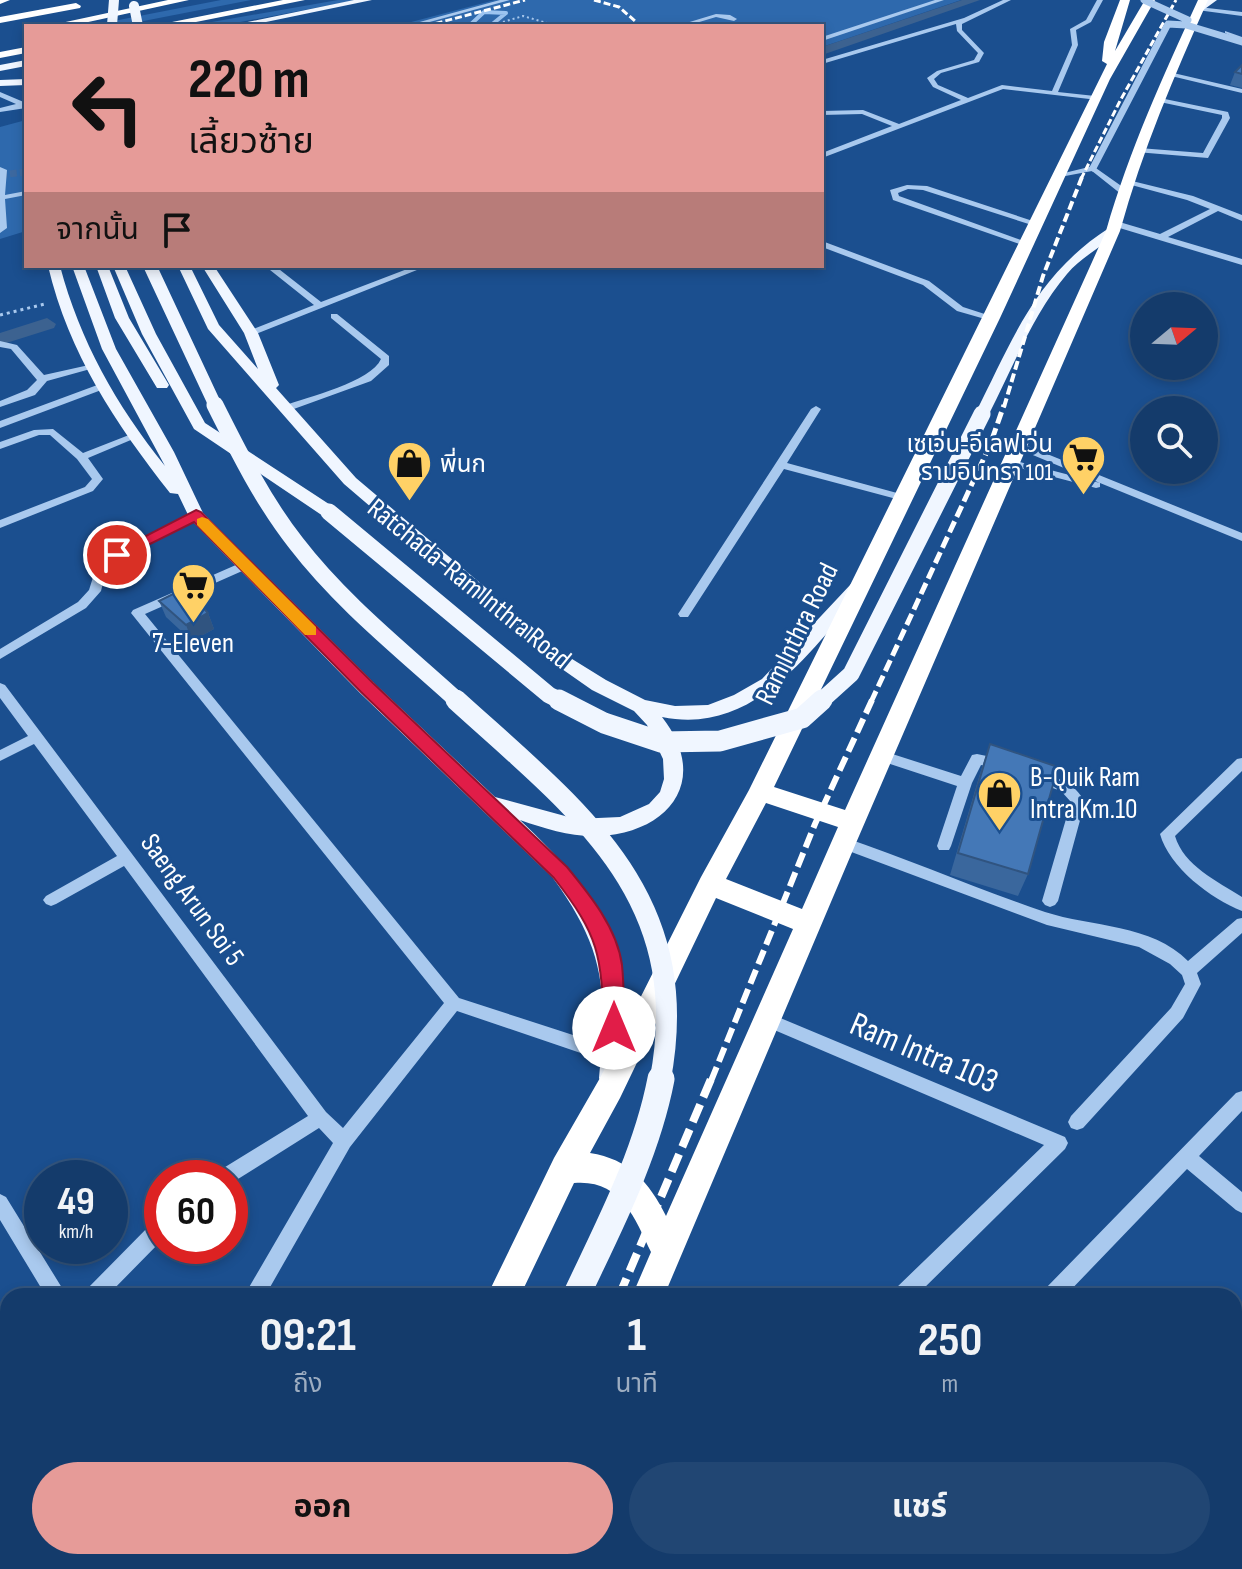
<!DOCTYPE html>
<html lang="th">
<head>
<meta charset="utf-8">
<style>
  :root { --surface:#143b6b; --page:#214673; --text:#f1f3f6; --muted:#9dadc1; --line:#33557e; --accent:#e69b98 }
  body { margin:0; font-family:"Sofia Sans Condensed","Noto Sans Thai",sans-serif; background:var(--page); color:var(--text); height:100vh; display:flex; flex-direction:column; font-size:30px; white-space:nowrap }
  * { box-sizing:border-box; margin:0 }
  p { font-size:26px; color:var(--muted) }
  .icon { flex:none; width:44px; height:44px; fill:none; stroke:currentColor; stroke-width:2; stroke-linecap:round; stroke-linejoin:round }
  .map { position:relative; flex:1; overflow:hidden }
  .drawer { position:absolute; left:0px; top:1288px; width:1242px; height:282px; display:flex; flex-direction:column; background:var(--surface); border-radius:24px 24px 0 0; box-shadow:0 4px 12px #0003,0 0 0 2px var(--line) }
  .drawer>* { flex:none }
  .hud { position:absolute; left:24px; top:24px; width:800px; height:244px; border-radius:0px; box-shadow:0 4px 12px #0003,0 0 0 2px var(--line); background:#e69b98; color:#111; overflow:hidden }
  .needle { width:52px; rotate:71deg }
  .buttons { position:absolute; left:1130px; top:292px; display:grid; gap:16px }
  .buttons a { display:grid; place-items:center; width:88px; height:88px; border-radius:50%; background:var(--surface); box-shadow:0 4px 12px #0003,0 0 0 2px var(--line); font-size:40px }
  .speed { position:absolute; left:24px; top:1160px; display:flex; gap:16px; font-size:40px; font-weight:700; text-align:center }
  .speed>* { display:grid; place-content:center; width:104px; height:104px; border-radius:50%; background:var(--surface); box-shadow:0 4px 12px #0003,0 0 0 2px var(--line); line-height:1 }
  .speed small { font-size:20px; font-weight:400 }
  .speed .limit { border:12px solid #d22; background:#fff; color:#111 }
  .pin { position:absolute; display:grid; place-items:center; width:68px; height:68px; color:#fff; margin:-34px; border:4px solid #fff; border-radius:50%; box-shadow:0 2px 8px #0007 }
  .me { position:absolute; width:88px; margin:-44px; rotate:0deg; stroke-linejoin:round; filter:drop-shadow(0 0 6px #0008) }
  .turn { display:flex; align-items:center; gap:28px; height:168px; padding:0 32px; font-size:36px }
  .turn .icon { width:104px; height:104px; stroke-width:2.5 }
  .turn b { display:block; font-size:56px; line-height:68px }
  .then { display:flex; align-items:center; height:76px; padding:0 32px; background:#0003; gap:16px; font-size:30px }
  .eta { display:flex; justify-content:space-evenly; align-items:center; height:136px; text-align:center }
  .eta b { font-size:48px; font-weight:700; line-height:56px }
  .primary-button { display:flex; gap:16px; margin-top:auto; padding:16px 32px }
  .primary-button a { flex:1; height:92px; border-radius:48px; background:var(--accent); color:#111; font-size:32px; font-weight:700; line-height:92px; text-align:center }
  .primary-button a+a { background:var(--page); color:var(--text) }
  .map>svg:first-child { display:block }
  .green { fill:#2e69ad }
  .lines { fill:none; stroke-linecap:round; stroke-linejoin:round }
  .stream { stroke:#9cc4f0; stroke-width:4 }
  .canal { fill:#3c6290; fill-rule:evenodd }
  .minor-tunnel { stroke:#3d69a0; stroke-width:7; stroke-dasharray:7 3; stroke-linecap:butt }
  .path-far1 { stroke:#a9c9ee; stroke-width:2; stroke-dasharray:2 3; stroke-linecap:butt }
  .path { stroke:#a9c9ee; stroke-width:3; stroke-dasharray:3 4; stroke-linecap:butt }
  .minor { fill:#a9c9ee; fill-rule:evenodd }
  .major { fill:#f0f6ff; fill-rule:evenodd }
  .highway { fill:#fff; fill-rule:evenodd }
  .rail-far4 { stroke:#fff; stroke-width:3; stroke-dasharray:7 3; stroke-linecap:butt }
  .rail-far3 { stroke:#fff; stroke-width:4; stroke-dasharray:9 4; stroke-linecap:butt }
  .rail-far2 { stroke:#fff; stroke-width:5; stroke-dasharray:12 5; stroke-linecap:butt }
  .rail-far1 { stroke:#fff; stroke-width:6; stroke-dasharray:15 6; stroke-linecap:butt }
  .rail { stroke:#fff; stroke-width:8; stroke-dasharray:19 8; stroke-linecap:butt }
  .minor-bridge { stroke:#a9c9ee; stroke-width:7 }
  .major-bridge-far4 { stroke:#f0f6ff; stroke-width:10 }
  .major-bridge-far3 { stroke:#f0f6ff; stroke-width:13 }
  .major-bridge-far2 { stroke:#f0f6ff; stroke-width:17 }
  .major-bridge-far1 { stroke:#f0f6ff; stroke-width:21 }
  .major-bridge { stroke:#f0f6ff; stroke-width:27 }
  .wall { fill:#3a679d }
  .shaded-wall { fill:#305480 }
  .building { fill:#4478b7; stroke:#305480; stroke-width:2 }
  .route { fill:#e11d48; stroke:#92132f; stroke-width:2 }
  .slow { fill:#f59e0b }
  .labels { text-anchor:middle; dominant-baseline:central; stroke-width:6; stroke-linejoin:round; paint-order:stroke }
  .far-poi-label { font-size:24px; fill:#fff; stroke:#1b4f8f; text-anchor:end }
  .street-label { font-size:28px; fill:#fff; stroke:#1b4f8f }
  .poi-label { font-size:28px; fill:#fff; stroke:#1b4f8f }
  .near-street-label { font-size:34px; fill:#fff; stroke:#1b4f8f }
</style>
</head>
<body>
<div class="map">
<svg width="1242" height="1569" viewBox="0 0 1242 1569">
  <rect width="100%" height="100%" fill="#1b4f8f"/>
  <path class="green" d="M221,0H251L118,26H88Z
    M338,0H357L219,26H189Z
    M495,0H961L822,47V26H396Z
    M26,120V231L0,239V127Z"/>
  <g class="lines">
    <path class="stream" d="M469,26L484,12L506,13
      M490,26L506,13"/>
    <path class="canal" d="M962,0H980L822,55V47Z
      M47,318L56,324L54,328L0,345V333Z"/>
    <path class="minor-tunnel" d="M0,175L26,172"/>
    <path class="path-far1" d="M506,26L503,22L523,16L557,26"/>
    <path class="path" d="M0,315L45,304"/>
    <path class="minor" d="M500,0H510L415,26H405Z
      M935,0H944L822,41V37Z
      M1003,0H1011L962,24V30L984,53L979,62L941,73L934,79L938,85L968,98L1002,85L1052,91L1072,45L1070,29L1086,20L1097,0H1103L1091,22L1076,30L1078,45L1058,92L1095,96L1098,100L1003,89L822,158V153L892,126L862,114L822,115V111L863,110L899,124L961,100L933,87L927,78L937,71L974,60L978,53L957,31L956,24L822,64V60L964,18Z
      M1199,7L1242,12V16L1197,10Z
      M716,14L730,15L737,19L734,21L716,17L686,26L683,24Z
      M1225,31L1242,37V41L1225,33Z
      M1169,72L1242,89V93L1167,75Z
      M0,92L26,103V108L0,112V108L16,104L0,97Z
      M1155,97L1228,112L1230,118L1208,158L1136,152L1135,150L1139,148L1203,153L1222,118V115L1155,101Z
      M1093,166L1127,190V194H1121L1092,171L1060,177L1056,175Z
      M0,167L7,170L5,195L26,191V195L5,199L7,228L0,233Z
      M1124,179L1193,196L1242,215V221L1218,211L1168,237L1242,259V265L1113,226L1112,224L1116,221L1160,234L1210,209L1187,200L1124,183Z
      M907,185L927,186L1042,224L1035,226L923,190L908,189L898,193L899,196L1032,244L1025,246L893,200L890,190Z
      M822,241L929,281L963,307L997,318L992,321L957,311L923,285L822,247Z
      M265,266H275L321,302L415,266H427L251,336L246,333L248,331L314,305Z
      M331,314H337L389,356V365L371,381L291,410H283V406C308,397 371,382 381,359L331,318Z
      M0,341L17,345L44,375L89,365L94,368L47,381L35,395L0,407V401L27,390L37,380L11,349L0,347Z
      M100,384L104,385V389L0,428V421Z
      M816,406L821,409L787,463L908,496L910,498L904,501L784,469L688,617H680L678,614L680,611L811,409Z
      M53,429L83,453L129,435L133,434L138,437L88,458L103,479L93,491L0,528V520L85,487L92,479L77,459L50,435H39L0,449V442L34,430Z
      M1020,443L1242,533V541L1100,483V487L1096,488L1008,465L1007,463L1012,460L1100,483L1016,448V444Z
      M196,512L200,513V517L121,558L105,575L101,591L86,608L0,659V649L78,602L89,590L95,571L113,552Z
      M245,561L249,562V568L145,614L459,998L613,1048L619,1051L621,1056L619,1061L613,1064L457,1011L350,1147L265,1296H244L333,1143L319,1128L230,1184V1178H214L217,1172L308,1116L124,866L56,904L51,906L46,904L43,900L46,896L117,856L34,744L0,761V750L28,736L0,698V683L5,685L326,1112L343,1128L444,1003L131,613L133,610Z
      M883,751L961,776L972,755L977,754L1006,760L1008,764L1001,769L981,765L972,783L951,846L949,850H939L937,846L957,786L878,760L876,756L878,752Z
      M1242,758V771L1175,836C1184,866 1217,881 1242,897V911C1211,899 1169,867 1160,834L1237,759Z
      M1036,771C1057,777 1074,782 1085,802L1058,901L1055,905L1050,907L1045,905L1042,901L1071,802L1061,791L1031,780L1029,776Z
      M843,837C911,860 977,889 1045,912C1091,927 1152,924 1188,961L1237,919L1242,918V933L1197,973L1201,984L1183,1018L1083,1128L1077,1130L1071,1128L1068,1122L1071,1116L1171,1008L1185,984L1182,975L1170,964L1139,947L1047,925L838,847L836,843L838,839Z
      M766,1012L1065,1137L1068,1143L1065,1149L916,1296H892L895,1289L1044,1145L760,1024L758,1019L760,1014Z
      M1242,1091V1111L1199,1156L1242,1192V1213L1236,1210L1187,1169L1065,1296H1042L1045,1289L1236,1093Z
      M0,1194L6,1197L67,1296H46L0,1220Z
      M162,1218V1240L107,1296H84L87,1289L155,1220Z
      M8,1393V1419L0,1423V1397Z
      M86,1562H109L106,1569H83Z
      M997,1562H1023L1026,1569H1000Z"/>
    <path class="major" d="M354,0H372L247,26H228Z
      M1207,0H1217L1202,11H1196V7Z
      M26,60V66L0,71V65Z
      M26,79V85L0,86V80Z
      M1109,228L1119,231C1103,247 1082,256 1067,274C1033,314 1013,367 989,414L987,417H977L975,414C1013,339 1035,276 1109,228Z
      M48,266H60C80,341 116,405 165,466L102,349L72,266H84L116,349L174,452L203,513L374,683L495,797L576,819L620,817L649,804L660,792L664,779L663,759L647,725L634,711L592,690L552,662L344,484L208,329L178,266H190L219,325L258,369L244,333L202,266H214L258,333L279,385L276,388L356,478L564,654L606,680L645,700L675,706L708,705L734,695L762,679L851,584H863L866,588L863,592C809,651 755,736 662,717C711,780 669,833 598,836C571,837 546,829 520,820C613,908 633,950 623,1078L620,1086L611,1089L602,1086L599,1078C607,991 606,951 553,878L360,693L190,519L178,494L170,493C115,423 69,354 48,266Z
      M96,266H108L129,318L169,385L167,388H157L115,318Z
      M113,266H125L156,334L205,423L335,508V516H323L194,429L142,334Z
      M438,1562H470L467,1569H435Z"/>
    <path class="highway" d="M0,0H10L0,4Z
      M168,0H189L70,26H47Z
      M283,0H305L176,26H152Z
      M1120,0H1130L1115,51L1145,0H1155L1110,79L1000,318L774,787L845,810L1106,231C1129,151 1163,76 1198,0H1208C1174,76 1142,151 1120,231L856,843L664,1296H632L651,1252C634,1216 620,1179 574,1183L520,1296H487L554,1158L600,1078L701,877L749,790L1107,64L1102,61L1104,42ZM766,803L838,827L802,909L726,879ZM716,898L793,929L666,1216C649,1182 629,1159 590,1153L620,1098Z
      M76,3L81,6L80,8L0,23V17Z
      M26,47V53L0,58V52Z
      M353,1562H391L388,1569H350Z
      M517,1562H555L552,1569H514Z"/>
    <path class="rail-far4" d="M594,0L619,7L635,21L634,26
      M426,26L525,0
      M1081,179L1120,101L1176,0"/>
    <path class="rail-far3" d="M1004,407L1043,276L1082,177"/>
    <path class="rail-far2" d="M871,702L990,445L1004,405"/>
    <path class="rail-far1" d="M711,1081L815,824L872,700"/>
    <path class="rail" d="M619,1296L711,1079
      M499,1569L502,1562"/>
    <path class="minor-bridge" d="M1144,0L1188,20
      M1093,168L1168,24L1186,25L1242,42"/>
    <path class="major-bridge-far4" d="M134,6L138,26
      M112,25L114,0"/>
    <path class="major-bridge-far3" d="M150,266L216,407"/>
    <path class="major-bridge-far2" d="M215,405C239,453 263,501 296,543C342,603 403,651 459,702
      M329,512L549,695L563,702
      M820,702L851,674L982,414"/>
    <path class="major-bridge-far1" d="M456,700C577,810 696,895 660,1081
      M559,700L604,723L661,742L720,741L802,718L822,700"/>
    <path class="major-bridge" d="M576,1296C609,1226 646,1156 661,1079"/>
  </g>
  <path class="wall" d="M1242,65V88L1230,85L1235,72Z
    M159,601L208,613L214,629L192,641L166,617Z
    M990,744L1028,874L1018,896L950,875L982,767Z"/>
  <path class="shaded-wall" d="M208,613L214,629L192,641L186,625Z"/>
  <path class="building" d="M1242,65V74L1235,72Z
    M185,588L208,613L186,625L159,601Z
    M990,744L1058,767L1028,874L958,853Z"/>
  <path class="route" d="M196,510L201,512L373,683L567,867C590,895 617,928 622,965C624,985 624,1007 625,1028L622,1034L614,1037L607,1034L604,1028C601,954 600,937 554,878L361,692L194,522L122,558H112L109,555Z"/>
  <path class="slow" d="M202,517L208,519L316,627V635H305L197,525V519Z"/>
  <defs>
    <symbol id="supermarket-pin" viewBox="-11 -11 22 30"><path d="M0 17L-7.5 6A9.5 9.5 0 1 1 7.5 6Z" fill="#ffd166" stroke="#1b4f8f"/><path d="M-6-5.5h2.5l.6 2H6L4.5 2H-2.5L-4.4-4H-6ZM-1.5 3.2a1.3 1.3 0 1 0 .1 0ZM3 3.2a1.3 1.3 0 1 0 .1 0Z" fill="#111"/></symbol>
    <symbol id="shop-pin" viewBox="-11 -11 22 30"><path d="M0 17L-7.5 6A9.5 9.5 0 1 1 7.5 6Z" fill="#ffd166" stroke="#1b4f8f"/><path d="M-5-2.5h2.3a2.7 3.5 0 0 1 5.4 0H5L5.5 6h-11ZM-1.5-2.5h3a1.5 2.3 0 0 0-3 0Z" fill="#111"/></symbol>
  </defs>
  <g fill-rule="evenodd">
    <use href="#supermarket-pin" x="1058" y="432" width="51" height="69"/>
    <use href="#shop-pin" x="384" y="438" width="51" height="69"/>
    <use href="#supermarket-pin" x="168" y="560" width="51" height="69"/>
    <use href="#shop-pin" x="974" y="768" width="51" height="69"/>
  </g>
  <g class="labels">
    <g class="far-poi-label">
      <text x="1053" y="444">เซเว่น-อีเลฟเว่น<tspan x="1053" dy="28">รามอินทรา 101</tspan></text>
      <text x="440" y="464" text-anchor="start">พี่นก</text>
    </g>
    <g class="street-label">
      <text transform="translate(469 584) rotate(39)">Ratchada-Ram Inthra Road</text>
      <text transform="translate(797 634) rotate(-64)">Ram Inthra Road</text>
      <text transform="translate(192 900) rotate(54)">Saeng Arun Soi 5</text>
    </g>
    <g class="poi-label">
      <text x="193" y="643">7-Eleven</text>
      <text x="1030" y="777" text-anchor="start">B-Quik Ram<tspan x="1030" dy="32">Intra Km.10</tspan></text>
    </g>
    <g class="near-street-label">
      <text transform="translate(924 1053) rotate(23)">Ram Intra 103</text>
    </g>
  </g>
</svg>
<div class="buttons">
<a><svg class="needle" viewBox="-14 -14 28 28"><path d="M0-13l5 13h-10z" fill="#e53935"/><path d="M0 13l5-13h-10z" fill="#9dadc1"/></svg></a>
<a><svg class="icon" aria-label="search" viewBox="0 0 24 24"><circle cx="10" cy="10" r="6"/><path d="M15 15l6 6"/></svg></a>
</div>
<div class="speed"><div>49<small>km/h</small></div><div class="limit">60</div></div>
<div class="pin" style="left:117px;top:555px;background:#d93025"><svg class="icon" aria-label="arrive" viewBox="0 0 24 24"><path d="M6 21V4h12l-3 4 3 4H6"/></svg></div>
<svg class="me" style="left:614px;top:1028px" viewBox="-20 -20 40 40"><circle r="19" fill="#fff"/><path d="M0-13L10 11 0 6-10 11z" fill="#e11d48"/></svg>
<div class="hud">
<div class="turn"><svg class="icon" aria-label="left" viewBox="0 0 24 24"><path d="M17 20v-9H6M10 6l-5 5 5 5"/></svg><div><b>220 m</b>เลี้ยวซ้าย</div></div>
<div class="then">จากนั้น<svg class="icon" aria-label="arrive" viewBox="0 0 24 24"><path d="M6 21V4h12l-3 4 3 4H6"/></svg></div>
</div>
<section class="drawer">
<div class="eta">
<div><b>09:21</b><p>ถึง</p></div>
<div><b>1</b><p>นาที</p></div>
<div><b>250</b><p>m</p></div>
</div>
<div class="primary-button"><a>ออก</a><a>แชร์</a></div>
</section>
</div>
</body>
</html>
